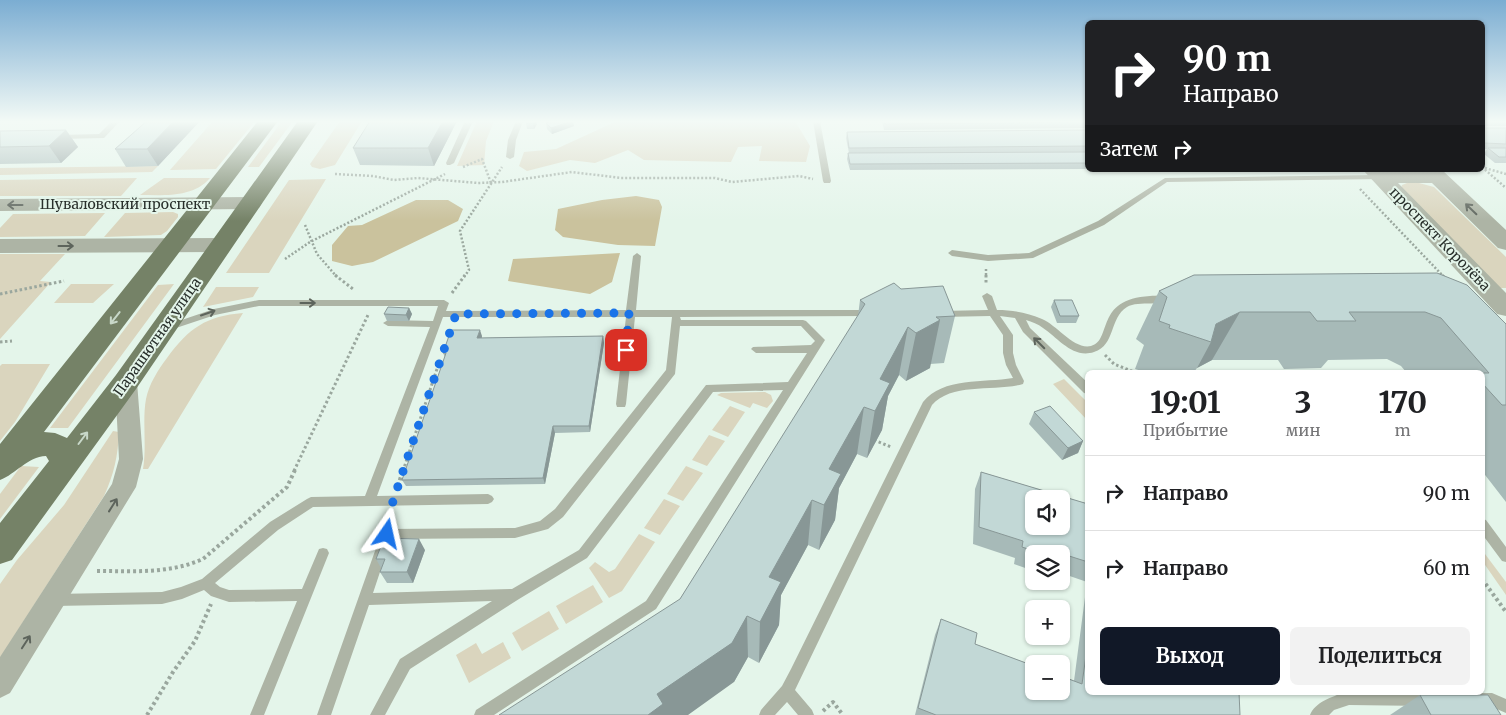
<!DOCTYPE html>
<html lang="ru">
<head>
<meta charset="utf-8">
<style>
  :root { --surface:#fff; --page:#f2f2f2; --text:#202124; --muted:#757577; --line:#e0e0e0; --accent:#111827 }
  body { margin:0; font-family:Merriweather,serif; background:var(--page); color:var(--text); height:100vh; display:flex; flex-direction:column; font-size:19px; white-space:nowrap }
  * { box-sizing:border-box; margin:0 }
  p { font-size:16px; color:var(--muted) }
  .icon { flex:none; width:28px; height:28px; fill:none; stroke:currentColor; stroke-width:2; stroke-linecap:round; stroke-linejoin:round }
  .map { position:relative; flex:1; overflow:hidden }
  .details { position:absolute; left:1085px; top:370px; width:400px; height:325px; display:flex; flex-direction:column; background:var(--surface); border-radius:8px; box-shadow:0 1px 4px #0004 }
  .details>* { flex:none }
  .banner { position:absolute; left:1085px; top:20px; width:400px; height:152px; border-radius:8px; box-shadow:0 1px 4px #0004; background:#202124; color:#fff; overflow:hidden }
  .tools { position:absolute; left:1025px; top:490px; display:grid; gap:10px }
  .tools a { display:grid; place-items:center; width:45px; height:45px; border-radius:8px; background:var(--surface); box-shadow:0 1px 4px #0004; font-size:25px }
  .pin { position:absolute; display:grid; place-items:center; width:42px; height:42px; color:#fff; margin:-21px; border-radius:10px; box-shadow:0 2px 8px #0006 }
  .me { position:absolute; width:55px; margin:-28px; rotate:11deg; stroke-linejoin:round; filter:drop-shadow(0 0 4px #0008) }
  .turn { display:flex; align-items:center; gap:18px; height:105px; padding:0 15px; font-size:22px }
  .turn .icon { width:65px; height:65px; stroke-width:2.5 }
  .turn b { display:block; font-size:35px; line-height:42px }
  .then { display:flex; align-items:center; height:48px; padding:0 15px; background:#0003; gap:10px; font-size:19px }
  .eta { display:flex; justify-content:space-evenly; align-items:center; height:85px; text-align:center }
  .eta b { font-size:30px; font-weight:700; line-height:35px }
  .action { display:flex; gap:10px; margin-top:auto; padding:10px 15px }
  .action a { flex:1; height:58px; border-radius:8px; background:var(--accent); color:#fff; font-size:20px; font-weight:700; line-height:58px; text-align:center }
  .action a+a { background:var(--page); color:var(--text) }
  ul { padding:0; list-style:none }
  li { display:flex; align-items:center; gap:15px; height:75px; padding:0 15px; border-top:1px solid var(--line) }
  li div { flex:1 }
  li b { display:block; font-size:19px }
  li em { font-style:normal }
  .map>svg:first-child { display:block }
  .green { fill:#dad5be }
  .forest { fill:#cac29d }
  .lines { fill:none; stroke-linecap:round; stroke-linejoin:round }
  .path-far2 { stroke:#9aa79e; stroke-width:2.5; stroke-dasharray:2 2; stroke-linecap:butt }
  .path-far1 { stroke:#9aa79e; stroke-width:3; stroke-dasharray:2.5 2.5; stroke-linecap:butt }
  .path { stroke:#9aa79e; stroke-width:4; stroke-dasharray:3 3; stroke-linecap:butt }
  .service { fill:#adb4a5; fill-rule:evenodd }
  .minor { fill:#adb4a5; fill-rule:evenodd }
  .tertiary { fill:#adb4a5; fill-rule:evenodd }
  .primary { fill:#758267; fill-rule:evenodd }
  .wall { fill:#a7bab8 }
  .shaded-wall { fill:#889796 }
  .building { fill:#c2d8d6; stroke:#889796; fill-rule:evenodd }
  .oneway { stroke:#5d645c }
  .oneway2 { stroke:#c8d8c9 }
  .route { stroke:#1a73e8; stroke-width:9; stroke-dasharray:0 16.2 }
  .labels { text-anchor:middle; dominant-baseline:central; stroke-width:4; stroke-linejoin:round; paint-order:stroke }
  .street-label { font-size:14px; fill:#282f2b; stroke:#e4f5ea }
</style>
</head>
<body>
<div class="map">
<svg width="1506" height="715" viewBox="0 0 1506 715">
  <rect width="100%" height="100%" fill="#e4f5ea"/>
  <path class="green" d="M213,121H255L216,169L170,170Z
    M282,121H293L259,167H248Z
    M340,121H362L335,165L320,169L312,167L310,164Z
    M477,121H494L486,141L484,165L457,166Z
    M617,121H795L810,146L806,162L759,161L762,146L738,147L731,162L644,160L628,150L595,163L570,160L527,171L519,166L524,152L556,149Z
    M158,166L152,172L0,175V168Z
    M137,178L121,196H0V180Z
    M164,178H210C193,198 164,195 140,195Z
    M326,179L269,273H226L289,180Z
    M1407,183H1419L1434,187L1506,257V288H1498L1401,188L1402,185Z
    M173,212L178,214V217L167,231L161,235L104,237L125,213Z
    M105,213L85,236L0,237V228L13,214Z
    M0,254H65L40,281L51,282L0,339Z
    M71,284H114L93,303H54Z
    M174,284L68,428H50L158,285Z
    M216,287H259L253,297L203,307Z
    M243,313L148,469H143C147,445 142,421 146,399C149,384 158,370 167,358C189,328 206,316 243,313Z
    M2,364H50L15,422L0,441V366Z
    M1064,379L1087,402V420L1053,384Z
    M765,392L771,395L773,401L767,408L753,403L750,408L717,395L721,393Z
    M730,406L745,412L728,437L712,430Z
    M113,431L119,432C118,456 114,474 104,496L0,658V584L17,560L64,505Z
    M709,435L725,441L707,466L692,460Z
    M21,466L39,467L0,519V494Z
    M686,466L703,473L683,501L667,494Z
    M664,499L680,506L660,535L644,528Z
    M639,534L655,542L622,591L609,598L589,568L595,562L609,572L615,569Z
    M1482,550L1506,582V595L1483,562Z
    M593,585L603,602L566,624L556,606Z
    M549,611L559,629L522,651L512,633Z
    M503,642L511,658L469,683L456,655L476,643L482,654Z"/>
  <path class="forest" d="M636,196L659,200L662,207L655,246L618,245L563,237L555,230L558,209L602,200Z
    M416,200H448L463,209L458,221L373,262L352,266L332,261V245L348,226L362,225Z
    M620,253L612,282L590,294L508,281L513,259Z"/>
  <g class="lines">
    <path class="path-far2" d="M463,167L482,159L491,183
      M1482,167L1506,188
      M1485,168L1506,174
      M335,174L373,176L394,180L418,178L478,183L502,182L572,172L621,178H715L732,182L799,176L813,179
      M1360,189L1444,277
      M305,225L317,254L337,277
      M285,259L310,242L445,174
      M986,269V277
      M464,277L469,270L460,231L502,167"/>
    <path class="path-far1" d="M335,275L353,289
      M986,275V285
      M1442,275L1444,277
      M452,293L465,275
      M0,294L64,281
      M0,342L12,341
      M1105,355L1114,364L1134,372
      M874,440L891,447
      M294,471L368,315
      M403,471L440,360"/>
    <path class="path" d="M398,486L403,470
      M97,571C134,571 169,574 203,559L287,487L295,470
      M1482,579L1506,612
      M823,711L833,702L843,715
      M147,715L173,672L195,641L211,604"/>
    <path class="service" d="M112,121H120L104,138L58,139L54,137L58,135L99,134Z
      M465,121H473L454,163L450,165H447L446,163Z
      M516,121H523L516,140L514,157L510,159L506,157L508,140Z
      M813,121H820L831,181L830,183H824L823,181Z
      M1380,175H1383V179L1167,182L1104,225L1033,258L988,261L952,256L948,253L952,250L988,255L1029,253L1098,221L1165,178Z
      M637,253L641,256L636,310H870L875,313L870,316L680,317L681,320H803L806,321L825,340L656,609L494,715H474L476,710L646,601L783,390L713,392L587,558L519,599L410,669L385,715H370L400,659L492,601L369,605L331,715H317L381,534L383,530L387,529L515,528L540,521L555,509L666,370L672,317H635L626,404L625,407H617L616,404L626,317H443L377,496L488,494L492,496L494,499L492,502L488,504L313,507L278,530L215,583L220,587L229,590L302,589L319,549L323,548L327,549L329,553L264,715H250L297,601L229,602L211,596L204,590L182,599L162,604L54,606L49,604L48,600L49,596L54,594L162,592L181,587L202,579L270,522L307,499L311,497L365,496L430,327L388,326L383,323L388,320L433,321L438,306H259L215,315L170,330L165,327L167,325L214,309L259,300H444L449,303L446,311L626,310L633,256ZM680,326H801L815,341L811,345L753,347L751,349L756,353H807L788,382L706,385L579,550L512,589L373,593L391,539L515,538L548,529L563,517L675,374Z
      M987,293L992,296L997,310C1013,310 1028,313 1042,319C1057,325 1074,350 1091,346C1113,340 1094,299 1150,296C1157,296 1167,294 1172,299C1164,307 1139,300 1127,307C1109,318 1116,345 1094,352C1073,359 1058,338 1043,328C1038,324 1032,322 1026,320L1030,328L1088,383V394L1084,393L1023,332L1015,318L1000,316L1013,335V353L1016,365L1024,381L1023,384C995,392 952,382 932,405L795,690L812,710L814,715H798L787,702L775,715H759L761,710L782,686L791,669L923,402C943,377 984,383 1013,378L1006,365L1003,353V335L990,316L942,317L937,314L942,311L988,310L982,296Z
      M1482,519L1486,520L1506,547V562L1502,561L1482,534Z
      M1345,692H1427L1431,694L1433,699L1431,704L1426,706L1349,705L1334,710L1329,715H1310C1315,702 1332,697 1345,692Z
      M1478,693H1492L1506,699V713L1492,707H1478L1473,705L1471,700L1473,695Z"/>
    <path class="minor" d="M126,374L134,376L137,382L143,459L136,487L10,693L0,698V657L112,484L119,459L115,382L118,376Z"/>
    <path class="tertiary" d="M1363,170H1442L1506,230V250L1498,248L1432,183H1398L1506,293V316L1497,314Z
      M251,197L259,198L262,203L259,208L251,209L0,211V199Z
      M221,238L229,240L232,245L229,250L221,252L0,253V239Z"/>
    <path class="primary" d="M258,121H278L44,432L55,433L67,438L116,375L298,121H318L136,389L12,560L0,564V523L49,461L46,456C27,457 16,474 0,480V444Z"/>
  </g>
  <path class="wall" d="M128,121H200L158,166L126,167L115,149L146,121Z
    M457,121L434,166L360,165L353,148Z
    M526,121L537,124L534,129H527L526,123Z
    M882,121H1088V128L884,130Z
    M1482,121H1506V126H1482Z
    M546,123L574,126L552,134L547,129Z
    M1482,128H1506V163H1495L1484,154L1487,149H1482Z
    M66,130L78,147L61,163L0,164V131Z
    M1088,130V169L850,170L847,159L848,153H849L846,138L847,132Z
    M1194,275L1506,324V502L1482,471V372H1406L1401,366L1387,359L1328,360L1321,368L1284,369L1278,360H1212L1197,368L1194,372H1145L1135,369L1144,345L1136,339L1159,291Z
    M901,289L955,316L944,363L930,364V368L906,381L899,375L888,396L882,430L867,458L857,454L839,488L835,520L819,550L808,545L781,595L779,625L759,663L748,657L734,682L680,599L858,316L860,300Z
    M1054,300L1079,316L1076,323H1057L1051,307Z
    M409,308L412,314L409,321H387L384,314Z
    M482,336V338L603,336L604,343L590,432L555,433L545,484L406,486L402,480L445,357L443,353Z
    M1034,412L1083,441L1078,453L1062,460L1029,424Z
    M981,472L1088,504V692L1240,715H915L935,635L941,619L975,644L1074,681L1087,582L1061,573V554H1034V565L1031,570L1014,564L1015,558L973,544L975,489Z
    M425,550L413,583H387L380,572L381,568L376,559Z
    M1420,695L1501,715H1390Z"/>
  <path class="shaded-wall" d="M174,121H200L158,166L147,149Z
    M443,121H457L434,166L428,148Z
    M534,121H536L537,124L534,129L533,123Z
    M572,121H573L574,126L552,134L551,128Z
    M66,130L78,147L61,163L49,146Z
    M409,308L412,314L409,321L406,315Z
    M1240,312L1212,360L1197,368L1211,342L1216,324Z
    M940,320L930,368L906,381L916,333Z
    M908,327L899,375L888,396L882,430L867,458L880,379Z
    M480,330L482,336L480,344L477,338Z
    M603,336L604,343L590,432L589,426Z
    M864,407L857,454L839,488L835,520L819,550L824,505L829,469Z
    M553,426L555,433L545,484L543,478Z
    M1083,441L1078,453L1062,460L1068,448Z
    M812,500L808,545L781,595L779,625L759,663L760,622L769,577Z
    M419,539L425,550L413,583L407,572Z
    M747,616L748,657L734,682L688,715H648L657,694Z"/>
  <path class="building" d="M147,121H174L147,149H115Z
    M370,121H443L428,148H353Z
    M526,121H534L533,123H526Z
    M552,121H572L551,128L546,123Z
    M884,121H1088V122L885,124Z
    M1482,128H1506V144L1485,143L1482,141Z
    M66,130L49,146L0,147V131Z
    M1088,130V146L849,148L847,132Z
    M1488,148H1506V157H1499Z
    M1088,152V163L850,164L848,153Z
    M1437,273L1467,285L1506,324V405H1502L1482,383V373H1489L1441,318L1425,312H1349L1356,321H1317L1310,312H1240L1216,324L1211,342L1169,328L1170,325L1159,321L1167,297L1159,291L1194,275Z
    M894,283L901,289L943,286L955,316L936,317L940,320L916,333L908,327L880,379L890,383L875,411L864,407L829,469L841,474L824,505L812,500L769,577L781,582L760,622L747,616L732,643L657,694L663,704L648,715H499L680,599L865,304L860,300Z
    M1054,300H1072L1079,316H1060Z
    M388,307L409,308L406,315L384,314Z
    M451,330H480L477,338L603,336L589,426H553L543,478L402,480L446,353H443Z
    M1050,406L1083,441L1068,448L1034,412Z
    M981,472L1088,504V562L1041,547L1040,553L1022,547L1023,541L979,527ZM1034,499H1061V526H1034Z
    M384,538L419,539L407,572H380L385,559H376Z
    M941,619L977,633L975,644L1034,666V691H1061V676L1082,684L1088,641V692H1239L1240,715H936L918,708Z
    M1420,695H1488L1501,715H1431Z"/>
  <defs><path id="oneway-shaft" d="M-6 0H5M1.5-3L5.5 0L1.5 3" fill="none" stroke-width="1.6" stroke-linecap="round" stroke-linejoin="round" transform="scale(1.25)"/></defs>
  <g class="oneway">
    <use href="#oneway-shaft" transform="translate(15 205) rotate(180)"/>
    <use href="#oneway-shaft" transform="translate(1471 209) rotate(-136)"/>
    <use href="#oneway-shaft" transform="translate(66 246)"/>
    <use href="#oneway-shaft" transform="translate(308 303)"/>
    <use href="#oneway-shaft" transform="translate(208 313) rotate(-19)"/>
    <use href="#oneway-shaft" transform="translate(1039 343) rotate(-135)"/>
    <use href="#oneway-shaft" transform="translate(113 505) rotate(-58)"/>
    <use href="#oneway-shaft" transform="translate(26 642) rotate(-57)"/>
  </g>
  <g class="oneway2">
    <use href="#oneway-shaft" transform="translate(115 318) rotate(128)"/>
    <use href="#oneway-shaft" transform="translate(83 438) rotate(-53)"/>
  </g>
  <linearGradient id="sky" x2="0" y2="1"><stop stop-color="#7badd2"/><stop offset="0.55" stop-color="#f3faf6"/><stop offset="1" stop-color="#f3faf6" stop-opacity="0"/></linearGradient>
  <rect width="1506" height="221" fill="url(#sky)"/>
  <g class="lines">
    <path class="route" d="M387,534L393,501L456,314L629,313L626,350"/>
  </g>
  <g class="labels">
    <g class="street-label">
      <text x="125" y="204">Шуваловский проспект</text>
      <text transform="translate(1440 239) rotate(46)">проспект Королёва</text>
      <text transform="translate(157 337) rotate(-55)">Парашютная улица</text>
    </g>
  </g>
</svg>
<div class="tools">
<a><svg class="icon" aria-label="sound" viewBox="0 0 24 24"><path d="M4 9h4l5-4v14l-5-4H4zM17 9q2 3 0 6"/></svg></a>
<a><svg class="icon" aria-label="layers" viewBox="0 0 24 24"><path d="M12 4l9 5-9 5-9-5zM3 14l9 5 9-5"/></svg></a>
<a>+</a>
<a>−</a>
</div>
<div class="pin" style="left:626px;top:350px;background:#d93025"><svg class="icon" aria-label="arrive" viewBox="0 0 24 24"><path d="M6 21V4h12l-3 4 3 4H6"/></svg></div>
<svg class="me" style="left:387px;top:534px" viewBox="-20 -20 40 40"><path d="M0-17L14 15 0 8-14 15z" fill="#1a73e8" stroke="#fff" stroke-width="4"/></svg>
<div class="banner">
<div class="turn"><svg class="icon" aria-label="right" viewBox="0 0 24 24"><path d="M7 20v-9h11M14 6l5 5-5 5"/></svg><div><b>90 m</b>Направо</div></div>
<div class="then">Затем<svg class="icon" aria-label="right" viewBox="0 0 24 24"><path d="M7 20v-9h11M14 6l5 5-5 5"/></svg></div>
</div>
<section class="details">
<div class="eta">
<div><b>19:01</b><p>Прибытие</p></div>
<div><b>3</b><p>мин</p></div>
<div><b>170</b><p>m</p></div>
</div>
<ul>
<li><svg class="icon" aria-label="right" viewBox="0 0 24 24"><path d="M7 20v-9h11M14 6l5 5-5 5"/></svg><div><b>Направо</b></div><em>90 m</em></li>
<li><svg class="icon" aria-label="right" viewBox="0 0 24 24"><path d="M7 20v-9h11M14 6l5 5-5 5"/></svg><div><b>Направо</b></div><em>60 m</em></li>
</ul>
<div class="action"><a>Выход</a><a>Поделиться</a></div>
</section>
</div>
</body>
</html>
